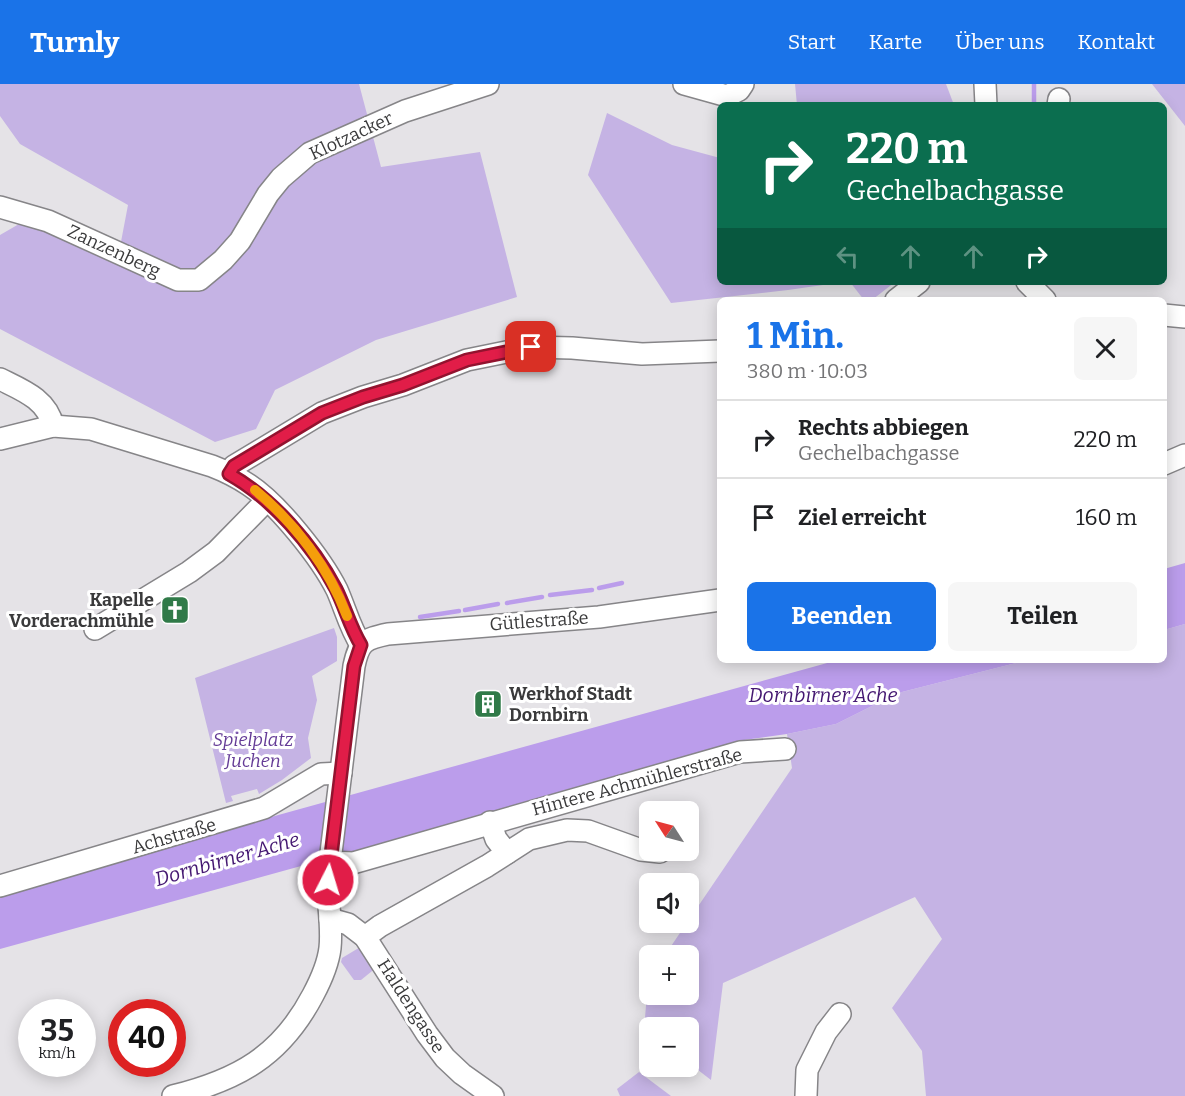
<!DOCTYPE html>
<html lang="de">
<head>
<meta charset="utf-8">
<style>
  :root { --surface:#fff; --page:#f6f6f6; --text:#202124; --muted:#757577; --line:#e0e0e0; --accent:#1a73e8 }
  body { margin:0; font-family:Bitter,serif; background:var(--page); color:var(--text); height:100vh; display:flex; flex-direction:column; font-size:22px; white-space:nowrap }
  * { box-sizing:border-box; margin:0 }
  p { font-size:20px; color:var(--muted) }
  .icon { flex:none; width:33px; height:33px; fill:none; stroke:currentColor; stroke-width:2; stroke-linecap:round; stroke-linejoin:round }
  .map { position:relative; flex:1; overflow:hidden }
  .sheet { position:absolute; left:717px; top:213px; width:450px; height:366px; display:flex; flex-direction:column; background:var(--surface); border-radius:9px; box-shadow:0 3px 15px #0003 }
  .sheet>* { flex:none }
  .top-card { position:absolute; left:717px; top:18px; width:450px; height:183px; border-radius:9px; box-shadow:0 3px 15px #0003; background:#0b6e4f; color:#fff; overflow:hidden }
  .needle { width:39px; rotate:306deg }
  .controls { position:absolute; left:639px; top:717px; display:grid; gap:12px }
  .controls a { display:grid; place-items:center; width:60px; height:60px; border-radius:9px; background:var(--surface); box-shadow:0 3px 15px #0003; font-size:30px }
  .speed { position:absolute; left:18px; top:915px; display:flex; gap:12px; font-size:30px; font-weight:700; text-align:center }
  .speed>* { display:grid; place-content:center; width:78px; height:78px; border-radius:50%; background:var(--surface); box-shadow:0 3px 15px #0003; line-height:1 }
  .speed small { font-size:15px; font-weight:400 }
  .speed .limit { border:9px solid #d22; background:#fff; color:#111 }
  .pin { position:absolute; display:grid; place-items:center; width:51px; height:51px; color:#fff; margin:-26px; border-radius:12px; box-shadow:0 3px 9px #0006 }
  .me { position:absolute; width:66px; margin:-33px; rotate:5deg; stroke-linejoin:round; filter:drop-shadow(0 0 4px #0008) }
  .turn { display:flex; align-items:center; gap:21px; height:126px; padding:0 30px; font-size:27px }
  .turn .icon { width:78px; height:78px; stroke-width:2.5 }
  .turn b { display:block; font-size:42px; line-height:51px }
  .lanes { display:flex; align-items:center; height:57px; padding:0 30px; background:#0003; justify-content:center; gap:30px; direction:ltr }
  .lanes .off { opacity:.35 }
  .round { display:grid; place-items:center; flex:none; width:63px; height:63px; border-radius:9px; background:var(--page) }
  .overview { display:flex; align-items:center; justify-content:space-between; height:102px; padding:0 30px }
  h1 { font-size:36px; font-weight:700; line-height:45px; color:var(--accent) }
  .action { display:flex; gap:12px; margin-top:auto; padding:12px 30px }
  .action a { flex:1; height:69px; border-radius:9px; background:var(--accent); color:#fff; font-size:24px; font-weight:700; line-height:69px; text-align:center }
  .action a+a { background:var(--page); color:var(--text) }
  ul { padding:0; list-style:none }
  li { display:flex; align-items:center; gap:18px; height:78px; padding:0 30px; border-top:2px solid var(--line) }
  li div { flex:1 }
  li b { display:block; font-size:22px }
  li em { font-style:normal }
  header { display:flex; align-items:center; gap:36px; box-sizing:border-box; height:84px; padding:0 30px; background:var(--accent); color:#fff }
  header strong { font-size:28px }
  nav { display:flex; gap:33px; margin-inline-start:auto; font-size:21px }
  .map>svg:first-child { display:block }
  .green { fill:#c5b3e4 }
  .water { fill:#bb9deb }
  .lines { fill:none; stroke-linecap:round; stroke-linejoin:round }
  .stream { stroke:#bb9deb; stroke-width:4.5 }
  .minor-casing { stroke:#868588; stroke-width:24 }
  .minor { stroke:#fff; stroke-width:21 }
  .route-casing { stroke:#92132f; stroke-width:15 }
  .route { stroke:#e11d48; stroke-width:10 }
  .slow { stroke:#f59e0b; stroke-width:10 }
  .labels { text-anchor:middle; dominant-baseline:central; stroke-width:6; stroke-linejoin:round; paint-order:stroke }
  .street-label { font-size:18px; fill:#3a3a3b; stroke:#fff }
  .poi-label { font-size:18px; font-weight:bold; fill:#3a3a3b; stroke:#fff; text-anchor:end }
  .park-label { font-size:18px; font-style:italic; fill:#643b96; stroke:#fff }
  .water-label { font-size:20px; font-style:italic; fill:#441771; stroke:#fff }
</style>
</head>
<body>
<header>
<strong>Turnly</strong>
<nav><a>Start</a><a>Karte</a><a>Über uns</a><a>Kontakt</a></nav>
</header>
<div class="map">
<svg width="1185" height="1012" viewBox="0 0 1185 1012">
  <rect width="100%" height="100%" fill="#e5e3e7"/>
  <!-- green -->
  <g class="green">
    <path d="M0 0H359L381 83 480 68 517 213 376 256 275 306 256 345 215 358 0 245V151L26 136 120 163 128 121 20 60 0 32Z"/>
    <path d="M795 0H946L954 21H797Z"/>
    <path d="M1152 0H1185V42Z"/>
    <path d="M607 29 672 61 720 74V198H844L788 206 671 219 588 91Z"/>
    <path d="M850 198H895L872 216H864Z"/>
    <path d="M1185 540V1012H926L922 967 892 924 942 855 915 813 723 899 711 996 689 979 688 944H650L649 950 644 946 648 897 649 894 650 910H688V872L665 871 792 684 787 650 836 640 898 609 1028 576H1164V546Z"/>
    <path d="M334 544 337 553V577L312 592 317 616 308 654 311 674 282 696 259 710 257 705 231 712 233 717 226 719 195 594Z"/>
    <path d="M362 862 377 883 361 896H354L341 878 342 874Z"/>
    <path d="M639 988 671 1012H620L617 1005Z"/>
  </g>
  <!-- water -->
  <g class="water">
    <path d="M1185 479V540L1164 546V485Z"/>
    <path d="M838 576H1028L898 609 836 640 787 650 737 657 533 718 0 865V808Z"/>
  </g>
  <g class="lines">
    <!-- stream -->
    <g class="stream">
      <path d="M1034 0V21"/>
      <path d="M599 504 622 499"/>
      <path d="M550 511 592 506"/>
      <path d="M507 519 542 513"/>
      <path d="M465 526 498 520"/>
      <path d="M420 533 459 527"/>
    </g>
    <!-- minor casing -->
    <g class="minor-casing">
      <g id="minor">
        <path d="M684 0 727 12 739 6 743 0"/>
        <path d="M985 0 986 21"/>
        <path d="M1058 21 1059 15"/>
        <path d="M0 123 48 137 178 196H199L223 176 240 157 268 110 281 94 310 69 405 27 488 0"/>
        <path d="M1027 198 1045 216"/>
        <path d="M896 216 919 198"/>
        <path d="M1164 231 1185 233"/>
        <path d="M0 295C22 306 47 315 53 342"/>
        <path d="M0 355 53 342 91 345 212 382C225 387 237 393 249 401 278 420 321 474 337 506 345 524 350 544 361 561"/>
        <path d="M1164 380 1185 371"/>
        <path d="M229 389 234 382 322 329 363 313 403 301 467 276 531 263 572 264 642 270 720 267"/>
        <path d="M95 545 189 488 216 468 267 416"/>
        <path d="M490 738 496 755 507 769"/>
        <path d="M330 778 353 779 740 668 785 665"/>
        <path d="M0 802 264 724 321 690 341 689"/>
        <path d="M330 835 348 840 365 853 427 950 445 974 462 990 493 1012"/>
        <path d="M365 853 380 842 487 782 529 755 567 746 588 747 641 766 660 768"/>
        <path d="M173 1012C238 996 281 972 313 911 321 896 328 881 330 864 332 846 329 827 328 809 328 798 329 787 330 777L354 582C359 558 364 555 388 550L599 533 720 516"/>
        <path d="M806 1012 807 986 826 948 840 930"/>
      </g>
    </g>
    <!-- minor -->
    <use href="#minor" class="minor"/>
  </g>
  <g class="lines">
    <!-- route casing -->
    <g class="route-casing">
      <path id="route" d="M328 796 354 582 361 561C350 543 345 523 336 505 313 461 272 414 229 390L234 382 322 329 363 313 403 301 467 276 531 263"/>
    </g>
    <!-- route -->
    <use href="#route" class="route"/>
    <!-- slow -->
    <path class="slow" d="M255 406C295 439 329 484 347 532"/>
  </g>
  <!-- icons -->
  <defs>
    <g id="church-square" transform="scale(1.5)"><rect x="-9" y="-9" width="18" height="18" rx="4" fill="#307a48" stroke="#fff"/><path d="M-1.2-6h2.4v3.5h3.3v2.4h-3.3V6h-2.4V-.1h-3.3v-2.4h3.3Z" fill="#fff"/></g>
    <g id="building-square" transform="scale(1.5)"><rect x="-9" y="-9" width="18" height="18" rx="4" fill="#307a48" stroke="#fff"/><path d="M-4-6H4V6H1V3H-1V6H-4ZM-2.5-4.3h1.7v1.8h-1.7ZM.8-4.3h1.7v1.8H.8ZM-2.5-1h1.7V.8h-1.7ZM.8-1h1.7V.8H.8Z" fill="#fff"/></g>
  </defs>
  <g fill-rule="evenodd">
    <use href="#church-square" x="175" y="526"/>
    <use href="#building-square" x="488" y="620"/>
  </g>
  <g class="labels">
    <!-- street labels -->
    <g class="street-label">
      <text transform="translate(351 52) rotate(-25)">Klotzacker</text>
      <text transform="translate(114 167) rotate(25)">Zanzenberg</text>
      <text transform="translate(539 537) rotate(-4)">Gütlestraße</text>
      <text transform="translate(637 698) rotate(-15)">Hintere Achmühlerstraße</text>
      <text transform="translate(174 752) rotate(-16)">Achstraße</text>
      <text transform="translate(411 922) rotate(57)">Haldengasse</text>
    </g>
    <!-- poi labels -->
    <g class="poi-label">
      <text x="154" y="516">Kapelle<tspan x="154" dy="21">Vorderachmühle</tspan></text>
      <text x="509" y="610" text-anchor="start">Werkhof Stadt<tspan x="509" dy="21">Dornbirn</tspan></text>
    </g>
    <!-- park labels -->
    <g class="park-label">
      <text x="253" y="656">Spielplatz<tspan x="253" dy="21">Juchen</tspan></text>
    </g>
    <!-- water labels -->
    <g class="water-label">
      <text x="823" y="611">Dornbirner Ache</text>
      <text transform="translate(227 775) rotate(-16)">Dornbirner Ache</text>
    </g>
  </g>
</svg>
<div class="controls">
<a><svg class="needle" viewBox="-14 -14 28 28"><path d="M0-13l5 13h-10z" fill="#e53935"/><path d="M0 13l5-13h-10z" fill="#757577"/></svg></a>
<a><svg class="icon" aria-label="sound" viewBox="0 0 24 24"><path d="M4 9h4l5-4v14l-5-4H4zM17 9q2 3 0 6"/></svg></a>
<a>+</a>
<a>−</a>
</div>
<div class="speed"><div>35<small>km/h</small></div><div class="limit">40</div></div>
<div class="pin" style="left:531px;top:263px;background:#d93025"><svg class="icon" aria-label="arrive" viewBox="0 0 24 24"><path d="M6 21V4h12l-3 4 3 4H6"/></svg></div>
<svg class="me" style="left:328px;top:796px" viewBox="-20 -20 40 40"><circle r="17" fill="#e11d48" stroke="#fff" stroke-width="3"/><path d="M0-11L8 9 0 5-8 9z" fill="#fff"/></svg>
<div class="top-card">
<div class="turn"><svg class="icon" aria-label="right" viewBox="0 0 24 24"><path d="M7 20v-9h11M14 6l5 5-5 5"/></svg><div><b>220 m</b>Gechelbachgasse</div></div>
<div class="lanes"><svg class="icon off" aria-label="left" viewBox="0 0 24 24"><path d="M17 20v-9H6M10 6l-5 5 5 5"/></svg><svg class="icon off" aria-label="ahead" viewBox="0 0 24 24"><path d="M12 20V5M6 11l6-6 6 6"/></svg><svg class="icon off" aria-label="ahead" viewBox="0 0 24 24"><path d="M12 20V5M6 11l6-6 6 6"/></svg><svg class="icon" aria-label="right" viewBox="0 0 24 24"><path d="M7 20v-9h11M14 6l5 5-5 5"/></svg></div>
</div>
<section class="sheet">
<div class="overview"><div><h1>1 Min.</h1><p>380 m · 10:03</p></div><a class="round"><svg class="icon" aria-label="close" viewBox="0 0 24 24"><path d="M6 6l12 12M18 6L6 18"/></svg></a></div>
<ul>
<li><svg class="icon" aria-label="right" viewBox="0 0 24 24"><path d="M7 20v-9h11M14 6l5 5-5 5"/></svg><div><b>Rechts abbiegen</b><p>Gechelbachgasse</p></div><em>220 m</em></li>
<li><svg class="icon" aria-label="arrive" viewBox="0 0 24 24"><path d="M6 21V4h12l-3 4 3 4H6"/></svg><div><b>Ziel erreicht</b></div><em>160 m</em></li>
</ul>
<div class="action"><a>Beenden</a><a>Teilen</a></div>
</section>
</div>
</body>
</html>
